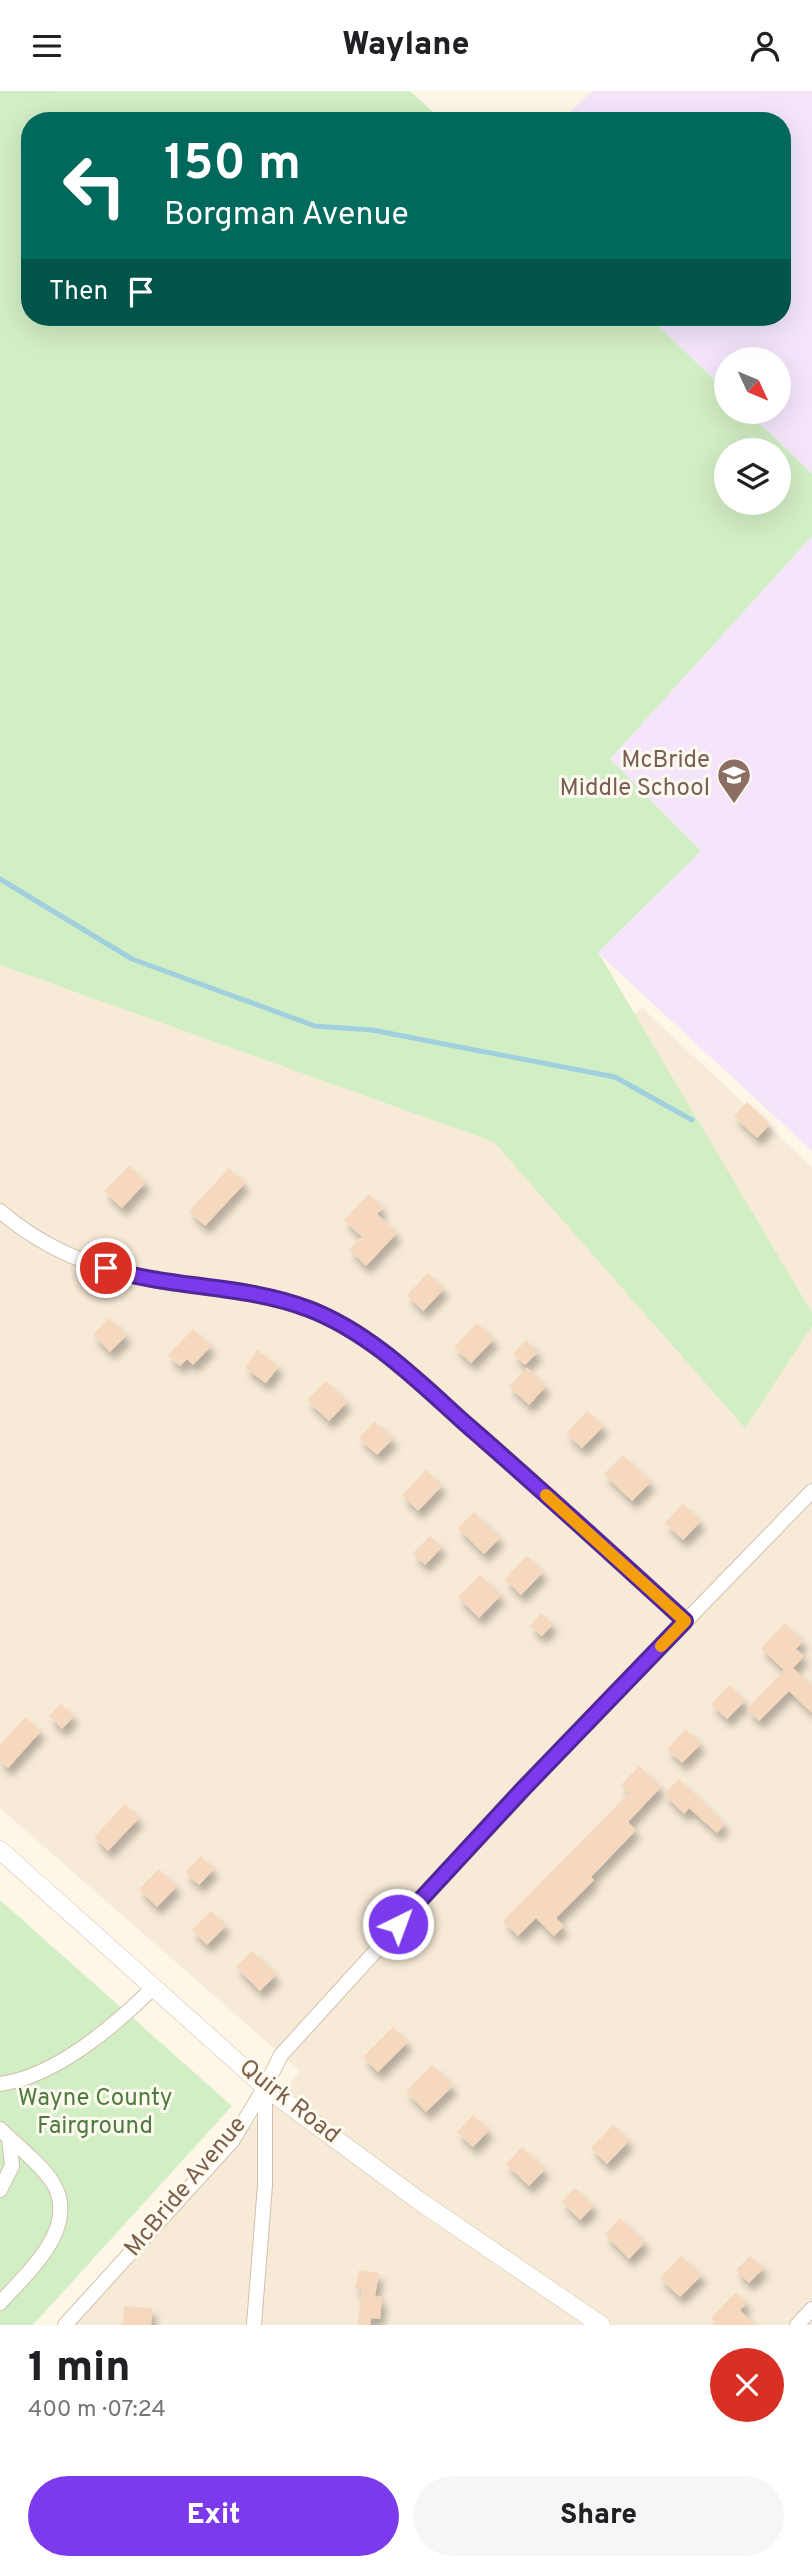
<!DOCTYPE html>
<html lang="en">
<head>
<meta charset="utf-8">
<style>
  :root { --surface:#fff; --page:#f6f6f6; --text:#202124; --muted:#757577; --accent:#7c3aed }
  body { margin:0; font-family:Overpass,sans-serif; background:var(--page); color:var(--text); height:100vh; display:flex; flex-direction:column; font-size:26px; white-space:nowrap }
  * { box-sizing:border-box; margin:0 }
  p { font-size:23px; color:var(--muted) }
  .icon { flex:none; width:38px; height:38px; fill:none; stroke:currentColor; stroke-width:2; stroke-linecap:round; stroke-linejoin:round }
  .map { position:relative; height:2234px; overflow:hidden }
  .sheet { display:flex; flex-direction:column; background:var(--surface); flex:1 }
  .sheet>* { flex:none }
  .guide { position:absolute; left:21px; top:21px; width:770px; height:214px; border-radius:28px; box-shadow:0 7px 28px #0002; background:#00695c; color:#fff; overflow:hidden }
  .needle { width:46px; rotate:134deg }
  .controls { position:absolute; left:714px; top:256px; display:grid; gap:14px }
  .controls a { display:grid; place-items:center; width:77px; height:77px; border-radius:50%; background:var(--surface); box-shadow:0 7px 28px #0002; font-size:35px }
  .pin { position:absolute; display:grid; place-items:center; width:60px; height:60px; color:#fff; margin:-30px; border:4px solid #fff; border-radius:50%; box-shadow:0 2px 7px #0007 }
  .me { position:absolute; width:77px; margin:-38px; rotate:42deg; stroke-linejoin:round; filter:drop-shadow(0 0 5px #0008) }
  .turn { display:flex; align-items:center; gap:24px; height:147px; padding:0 28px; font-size:32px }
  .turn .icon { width:91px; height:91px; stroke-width:2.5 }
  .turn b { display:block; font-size:49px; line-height:60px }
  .then { display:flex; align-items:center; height:66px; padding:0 28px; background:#0003; gap:14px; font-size:26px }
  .round { display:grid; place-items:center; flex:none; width:74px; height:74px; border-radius:37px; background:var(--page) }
  .overview { display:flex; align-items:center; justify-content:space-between; height:119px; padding:0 28px }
  h1 { font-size:42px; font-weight:800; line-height:52px }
  .primary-button { display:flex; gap:14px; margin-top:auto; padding:14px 28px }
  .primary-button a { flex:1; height:80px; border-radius:42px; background:var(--accent); color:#fff; font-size:28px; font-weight:800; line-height:80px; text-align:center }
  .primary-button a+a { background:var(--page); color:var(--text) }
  header { display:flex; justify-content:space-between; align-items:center; height:91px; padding:0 28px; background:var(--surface); font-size:32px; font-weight:800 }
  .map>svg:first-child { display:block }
  .residential { fill:#f7ead6 }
  .education { fill:#f4e5fb }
  .green { fill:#d2eec5; fill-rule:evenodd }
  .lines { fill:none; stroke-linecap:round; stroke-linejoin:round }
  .stream { stroke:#a0cfdd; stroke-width:5 }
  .building { fill:#f6d8be; filter:url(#shadow) }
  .minor-casing { stroke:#d2c0ac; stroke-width:16 }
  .tertiary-casing { stroke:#d2c0ac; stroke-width:19 }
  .minor { stroke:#fff; stroke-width:14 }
  .tertiary { stroke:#fff; stroke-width:18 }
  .route-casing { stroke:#51269a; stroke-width:18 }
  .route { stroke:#7c3aed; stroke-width:12 }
  .slow { stroke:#f59e0b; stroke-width:12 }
  .labels { text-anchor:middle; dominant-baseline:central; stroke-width:6; stroke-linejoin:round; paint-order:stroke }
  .education-label { font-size:24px; fill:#785e54; stroke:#fffaf0; text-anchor:end }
  .park-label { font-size:24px; fill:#4b7c3d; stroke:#fffaf0 }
  .street-label { font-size:24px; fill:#7b5f49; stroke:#fffaf0 }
</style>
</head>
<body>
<header><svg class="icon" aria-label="menu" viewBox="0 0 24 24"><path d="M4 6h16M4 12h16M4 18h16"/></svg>Waylane<svg class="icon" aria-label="person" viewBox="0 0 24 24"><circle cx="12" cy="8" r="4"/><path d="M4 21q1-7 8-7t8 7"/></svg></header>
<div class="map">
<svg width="812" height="2234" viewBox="0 0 812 2234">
  <defs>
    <filter id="shadow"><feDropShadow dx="4.5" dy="8" stdDeviation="3.5" flood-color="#0004"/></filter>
  </defs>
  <rect width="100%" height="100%" fill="#fef7e8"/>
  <!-- residential -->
  <path class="residential" d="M0 874 494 1051 642 917 812 1076V2234H71L300 1980 0 1717Z"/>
  <!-- education -->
  <g class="education">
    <path d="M592 0H812V383L747 320H779V268H726V300L649 226H782V30H561Z"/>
    <path d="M812 445V1060L597 861 701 760 610 668Z"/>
  </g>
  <!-- green -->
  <g class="green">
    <path d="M0 0H410L443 30H30V226H649L726 300V320H747L812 383V445L610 668 701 760 598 861 812 1222V1235L745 1337 494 1051 0 874ZM726 359H779V411H726Z"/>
    <path d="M0 1809 232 2015 33 2234H0Z"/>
  </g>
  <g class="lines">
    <!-- stream -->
    <path class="stream" d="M0 788 132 868 315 935 372 939 615 986 692 1029"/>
  </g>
  <!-- building -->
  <g class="building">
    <path d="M747 1011 770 1033 757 1047 734 1025Z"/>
    <path d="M129 1075 146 1091 122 1117 104 1100Z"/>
    <path d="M229 1077 245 1092 205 1135 189 1120Z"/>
    <path d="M369 1103 383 1117 377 1123 397 1142 366 1175 349 1158 362 1146 344 1129Z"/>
    <path d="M428 1182 444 1198 423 1220 407 1204Z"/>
    <path d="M109 1227 127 1244 110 1261 93 1244Z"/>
    <path d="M477 1232 494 1248 471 1272 454 1256Z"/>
    <path d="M193 1238 211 1255 193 1274 187 1268 180 1275 168 1264Z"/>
    <path d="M526 1249 538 1261 525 1274 513 1263Z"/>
    <path d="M257 1259 279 1275 266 1292 245 1277Z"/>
    <path d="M527 1277 546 1295 529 1314 509 1295Z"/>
    <path d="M326 1290 347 1311 329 1330 307 1309Z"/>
    <path d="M587 1320 604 1335 582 1357 566 1342Z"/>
    <path d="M375 1330 393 1348 377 1364 359 1347Z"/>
    <path d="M623 1364 651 1391 632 1410 604 1383Z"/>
    <path d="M426 1379 442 1395 418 1420 402 1404Z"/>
    <path d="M683 1413 701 1430 683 1449 665 1432Z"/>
    <path d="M474 1421 500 1447 484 1463 458 1437Z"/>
    <path d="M430 1445 442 1456 425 1474 413 1462Z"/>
    <path d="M527 1465 543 1481 521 1504 505 1488Z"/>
    <path d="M480 1484 501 1504 479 1527 458 1506Z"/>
    <path d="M541 1522 553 1533 542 1545 530 1535Z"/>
    <path d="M785 1532 803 1550 796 1558 804 1565 793 1577 812 1595V1622L789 1600 759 1630 747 1618 784 1579 761 1557Z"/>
    <path d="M729 1594 745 1610 727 1628 711 1613Z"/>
    <path d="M61 1613 74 1625 62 1638 49 1625Z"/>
    <path d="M25 1626 41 1640 8 1677 0 1670V1654Z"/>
    <path d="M686 1638 701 1653 682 1672 667 1658Z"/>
    <path d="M639 1675 661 1696 628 1731 636 1739 591 1786 594 1789 556 1827 564 1835 554 1845 536 1827 518 1845 503 1830 629 1702 621 1694Z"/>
    <path d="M679 1688 725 1733 717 1742 689 1717 684 1723 664 1703Z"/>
    <path d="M125 1713 139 1727 108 1760 94 1746Z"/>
    <path d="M201 1765 214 1778 199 1794 185 1781Z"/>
    <path d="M159 1778 177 1795 157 1816 139 1798Z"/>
    <path d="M211 1820 226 1835 207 1854 192 1839Z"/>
    <path d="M252 1860 276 1884 260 1900 236 1876Z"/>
    <path d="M393 1936 408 1951 378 1981 363 1966Z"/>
    <path d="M432 1974 453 1995 426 2021 406 2000Z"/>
    <path d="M473 2024 489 2039 473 2056 457 2041Z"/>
    <path d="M613 2034 629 2050 607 2073 591 2057Z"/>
    <path d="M522 2056 545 2078 529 2095 506 2073Z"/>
    <path d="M575 2097 594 2115 580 2129 562 2111Z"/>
    <path d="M620 2127 645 2151 629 2168 605 2143Z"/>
    <path d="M681 2165 702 2184 680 2206 660 2187Z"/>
    <path d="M750 2165 764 2177 749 2192 736 2179Z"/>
    <path d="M359 2179 379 2182 375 2205 382 2206 380 2228 371 2227 370 2234 358 2233 362 2198 355 2197Z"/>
    <path d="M736 2201 747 2212 740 2219 755 2234H718L711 2227Z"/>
    <path d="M124 2215 152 2217 151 2234H123Z"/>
  </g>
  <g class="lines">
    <!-- minor casing -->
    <g class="minor-casing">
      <g id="minor">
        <path d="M0 1120C43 1157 96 1179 152 1189 211 1200 272 1200 327 1226 378 1249 419 1292 461 1328 537 1394 611 1462 685 1530"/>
        <path d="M0 1993C57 1985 114 1935 154 1896"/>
        <path d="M0 2038C17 2055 40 2072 53 2092 80 2137 27 2182 0 2212"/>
        <path d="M0 2099 12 2075 9 2047"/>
        <path d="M65 2234 232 2050 265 1996 281 1964 523 1698 812 1400"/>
        <path d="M254 2234 265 2094V1998"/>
        <path d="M797 2234 812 2218"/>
      </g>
    </g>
    <!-- tertiary casing -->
    <g class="tertiary-casing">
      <path id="tertiary" d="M0 1759 265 1996 418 2109 601 2234"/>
    </g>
    <!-- minor -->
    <use href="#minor" class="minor"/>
    <!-- tertiary -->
    <use href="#tertiary" class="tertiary"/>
  </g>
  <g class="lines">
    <!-- route casing -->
    <g class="route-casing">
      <path id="route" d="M106 1177C172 1198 244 1193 309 1218 371 1242 419 1291 467 1334 541 1398 613 1464 685 1530L523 1698 398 1833"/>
    </g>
    <!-- route -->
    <use href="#route" class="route"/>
    <!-- slow -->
    <path class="slow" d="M546 1404 685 1530 661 1555"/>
  </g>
  <!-- icons -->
  <defs>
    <g id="school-pin" transform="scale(1.75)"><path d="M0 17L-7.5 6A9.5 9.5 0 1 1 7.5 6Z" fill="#8d6e63" stroke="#fffaf0"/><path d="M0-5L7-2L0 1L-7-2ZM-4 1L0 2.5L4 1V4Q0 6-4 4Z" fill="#fff"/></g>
  </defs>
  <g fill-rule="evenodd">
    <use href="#school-pin" x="734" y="684"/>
  </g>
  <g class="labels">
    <!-- education labels -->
    <g class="education-label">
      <text x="710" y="670">McBride<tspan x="710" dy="28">Middle School</tspan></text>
    </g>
    <!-- park labels -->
    <g class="park-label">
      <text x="95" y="2008">Wayne County<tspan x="95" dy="28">Fairground</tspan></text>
    </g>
    <!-- street labels -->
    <g class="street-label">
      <text transform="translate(289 2011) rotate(38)">Quirk Road</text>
      <text transform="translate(186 2096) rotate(-50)">McBride Avenue</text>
    </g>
  </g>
</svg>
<div class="controls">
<a><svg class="needle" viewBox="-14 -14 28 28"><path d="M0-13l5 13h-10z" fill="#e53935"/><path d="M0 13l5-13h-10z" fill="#757577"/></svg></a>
<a><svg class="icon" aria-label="layers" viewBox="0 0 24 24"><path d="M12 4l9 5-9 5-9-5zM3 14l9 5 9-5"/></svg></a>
</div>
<div class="pin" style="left:106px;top:1177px;background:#d93025"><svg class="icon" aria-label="arrive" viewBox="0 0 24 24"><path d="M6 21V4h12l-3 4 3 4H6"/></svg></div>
<svg class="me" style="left:398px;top:1833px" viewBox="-20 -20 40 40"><circle r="17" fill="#7c3aed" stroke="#fff" stroke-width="3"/><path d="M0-11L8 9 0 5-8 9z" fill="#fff"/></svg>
<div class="guide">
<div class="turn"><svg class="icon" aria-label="left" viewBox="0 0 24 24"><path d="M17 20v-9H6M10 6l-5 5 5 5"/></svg><div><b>150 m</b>Borgman Avenue</div></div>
<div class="then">Then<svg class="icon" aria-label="arrive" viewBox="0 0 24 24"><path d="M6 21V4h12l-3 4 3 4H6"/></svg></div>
</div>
</div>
<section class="sheet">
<div class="overview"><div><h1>1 min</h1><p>400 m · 07:24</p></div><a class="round" style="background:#d93025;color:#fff"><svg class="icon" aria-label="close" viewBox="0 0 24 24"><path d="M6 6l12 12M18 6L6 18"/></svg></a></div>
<div class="primary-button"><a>Exit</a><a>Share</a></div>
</section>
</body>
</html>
